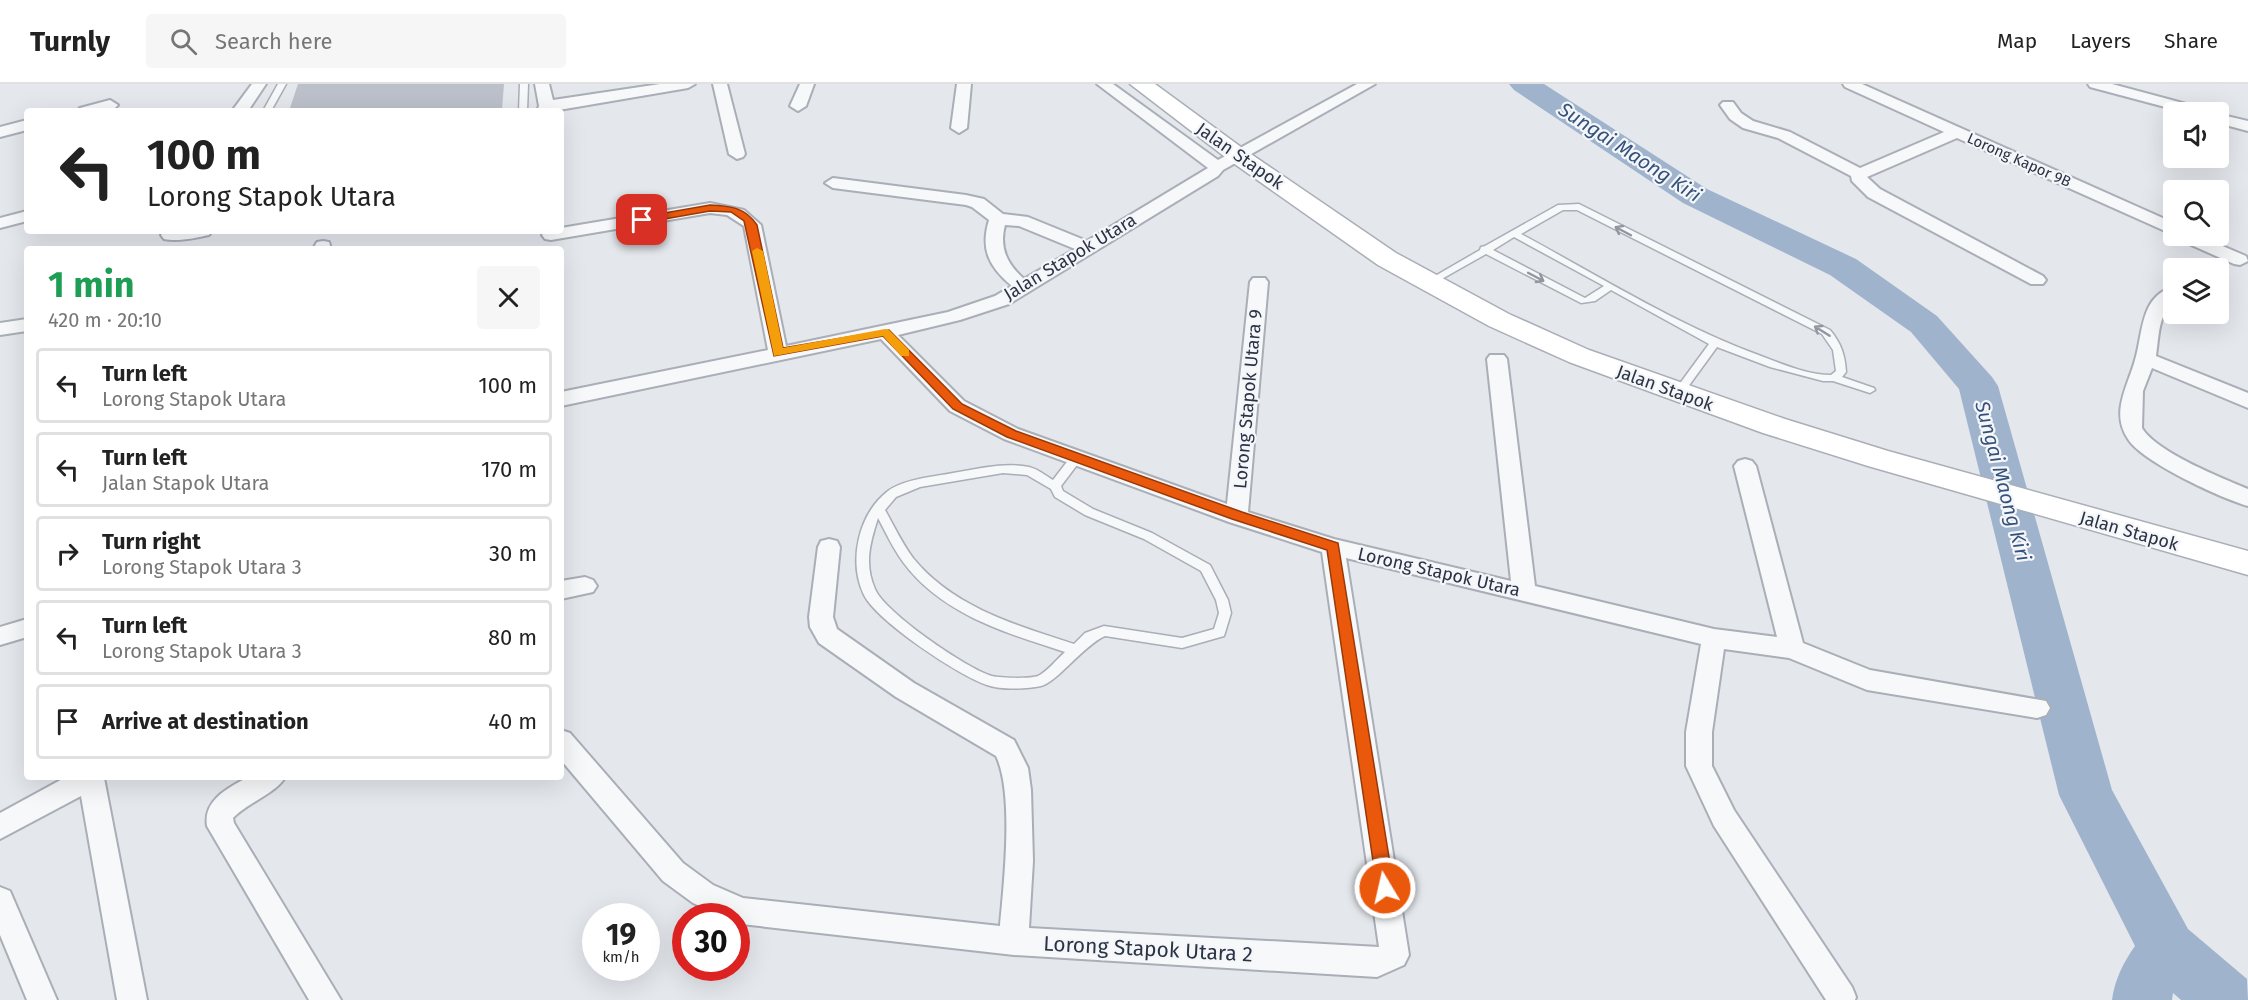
<!DOCTYPE html>
<html lang="en">
<head>
<meta charset="utf-8">
<style>
  :root { --surface:#fff; --page:#f6f6f6; --text:#222; --muted:#767676; --line:#e0e0e0 }
  body { margin:0; font-family:"Fira Sans",sans-serif; background:var(--page); color:var(--text); height:100vh; display:flex; flex-direction:column; font-size:22px; white-space:nowrap }
  * { box-sizing:border-box; margin:0 }
  p { font-size:20px; color:var(--muted) }
  .icon { flex:none; width:33px; height:33px; fill:none; stroke:currentColor; stroke-width:2; stroke-linecap:round; stroke-linejoin:round }
  .map { position:relative; flex:1; overflow:hidden }
  .drawer { position:absolute; left:24px; top:162px; width:540px; height:534px; display:flex; flex-direction:column; background:var(--surface); border-radius:6px; box-shadow:0 6px 24px #0002 }
  .drawer>* { flex:none }
  .top-card { position:absolute; left:24px; top:24px; width:540px; height:126px; border-radius:6px; box-shadow:0 6px 24px #0002; background:#fff; color:var(--text); overflow:hidden }
  .tools { position:absolute; left:2163px; top:18px; display:grid; gap:12px }
  .tools a { display:grid; place-items:center; width:66px; height:66px; border-radius:6px; background:var(--surface); box-shadow:0 6px 24px #0002; font-size:30px }
  .speed { position:absolute; left:582px; top:819px; display:flex; gap:12px; font-size:30px; font-weight:700; text-align:center }
  .speed>* { display:grid; place-content:center; width:78px; height:78px; border-radius:50%; background:var(--surface); box-shadow:0 6px 24px #0002; line-height:1 }
  .speed small { font-size:15px; font-weight:400 }
  .speed .limit { border:9px solid #d22; background:#fff; color:#111 }
  .pin { position:absolute; display:grid; place-items:center; width:51px; height:51px; color:#fff; margin:-26px; border-radius:12px; box-shadow:0 3px 9px #0006 }
  .me { position:absolute; width:66px; margin:-33px; rotate:351deg; stroke-linejoin:round; filter:drop-shadow(0 0 4px #0008) }
  .turn { display:flex; align-items:center; gap:21px; height:126px; padding:0 24px; font-size:27px }
  .turn .icon { width:78px; height:78px; stroke-width:2.5 }
  .turn b { display:block; font-size:42px; line-height:51px }
  .round { display:grid; place-items:center; flex:none; width:63px; height:63px; border-radius:6px; background:var(--page) }
  .summary { display:flex; align-items:center; justify-content:space-between; height:102px; padding:0 24px }
  h1 { font-size:36px; font-weight:700; line-height:45px; color:#1e9e55 }
  ul { padding:0; list-style:none }
  li { display:flex; align-items:center; gap:18px; height:75px; margin:0 12px 9px; padding:0 12px; border:3px solid var(--line); border-radius:6px }
  li div { flex:1 }
  li b { display:block; font-size:22px }
  li em { font-style:normal }
  header { display:flex; align-items:center; gap:36px; box-sizing:border-box; height:84px; padding:0 30px; background:var(--surface); border-bottom:2px solid var(--line) }
  header strong { font-size:28px }
  nav { display:flex; gap:33px; margin-inline-start:auto; font-size:21px }
  .search { width:420px; height:54px; background:var(--page); display:flex; align-items:center; gap:15px; box-sizing:border-box; padding:0 21px; border-radius:6px; color:var(--muted); font-size:22px }
  .map>svg:first-child { display:block }
  .lines { fill:none; stroke-linecap:round; stroke-linejoin:round }
  .river { fill:#9fb4cc; fill-rule:evenodd }
  .building { fill:#bbc0ca }
  .lane-casing { stroke:#a9aeb7; stroke-width:3 }
  .street-casing { stroke:#a9aeb7; stroke-width:4 }
  .secondary-casing { stroke:#a9aeb7; stroke-width:3 }
  .lane { fill:#f7f8fa; fill-rule:evenodd }
  .street { fill:#f7f8fa; fill-rule:evenodd }
  .secondary { fill:#fff; fill-rule:evenodd }
  .oneway { stroke:#9196a0 }
  .route { fill:#ea580c; stroke:#983908; stroke-width:1.5 }
  .slow { fill:#f59e0b }
  .labels { text-anchor:middle; dominant-baseline:central; stroke-width:4.5; stroke-linejoin:round; paint-order:stroke }
  .far-street-label { font-size:15px; fill:#2b3445; stroke:#f4f6f9 }
  .street-label { font-size:18px; fill:#2b3445; stroke:#f4f6f9 }
  .water-label { font-size:20px; font-style:italic; fill:#34527a; stroke:#f4f6f9 }
  .near-street-label { font-size:21px; fill:#2b3445; stroke:#f4f6f9 }
</style>
</head>
<body>
<header>
<strong>Turnly</strong>
<div class="search"><svg class="icon" aria-label="search" viewBox="0 0 24 24"><circle cx="10" cy="10" r="6"/><path d="M15 15l6 6"/></svg>Search here</div>
<nav><a>Map</a><a>Layers</a><a>Share</a></nav>
</header>
<div class="map">
<svg width="2248" height="916" viewBox="0 0 2248 916">
  <rect width="100%" height="100%" fill="#e4e7ec"/>
  <g class="lines">
    <!-- river -->
    <path class="river" d="M1509 0H1544L1707 105 1856 175 1937 232 1992 293 1998 302 2112 706 2188 845 2247 895 2248 916H2181L2173 909 2172 916H2112C2115 895 2123 879 2135 862L2059 711 1959 305 1911 248 1830 191 1683 119 1514 6Z"/>
  </g>
  <!-- building -->
  <path class="building" d="M298 0H504L502 25 485 27H289Z"/>
  <g class="lines">
    <!-- lane casing -->
    <g class="lane-casing">
      <g id="lane">
        <path d="M278 0H286L271 27H263Z"/>
        <path d="M520 0H528L527 27H519Z"/>
        <path d="M1579 120 1830 246C1841 259 1845 271 1846 288L1842 293 1874 304 1875 306 1870 309 1833 297H1823L1770 283 1717 263 1682 311 1678 312 1673 309 1709 260 1611 206 1595 217 1581 219 1486 170 1431 201H1425L1423 199 1480 166 1481 163 1485 162 1558 121ZM1563 126H1577L1822 250 1833 266 1836 287 1831 291C1808 291 1782 280 1761 272 1678 242 1599 192 1521 150ZM1514 153 1604 202 1585 214 1493 166Z"/>
        <path d="M1077 369 1083 373 1061 402 1063 407 1093 425 1152 449 1210 481 1228 516 1231 529 1224 552 1182 564 1105 552C1084 561 1056 599 1041 602 1028 605 1000 606 987 601 959 592 877 537 864 511 848 478 858 430 888 407 904 395 933 393 953 389 978 385 1004 378 1029 383 1038 385 1046 392 1053 396L1073 370ZM1003 389 1027 391 1051 405 1055 413 1085 431 1144 455 1201 487 1216 516 1219 529 1214 545 1182 554 1104 542 1085 549 1074 560C1015 541 953 523 913 474 902 459 894 442 885 426L896 413 920 403ZM878 434C886 449 893 464 903 478 941 530 1006 549 1065 568 1057 575 1047 588 1038 592 1030 595 1000 594 992 592 967 585 884 528 875 505 864 480 870 459 878 434Z"/>
      </g>
    </g>
    <!-- street casing -->
    <g class="street-casing">
      <g id="street">
        <path d="M252 0H266L248 27H232Z"/>
        <path d="M535 0H549L553 16 660 0H695L688 4 553 27H537L539 22Z"/>
        <path d="M713 0H727L745 70 743 73 737 75 729 70Z"/>
        <path d="M800 0H814L806 22 798 27 790 22Z"/>
        <path d="M957 0H971L967 44 959 49 951 44Z"/>
        <path d="M1097 0H1113L1218 76 1357 0H1375L1223 86 1218 92 1009 220 960 236 898 251 964 317 1018 345 1227 420 1250 198 1253 194H1265L1268 198 1248 428 1334 455 1511 497 1487 275 1490 271H1504L1507 275 1535 502 1714 545 1777 553 1734 382 1738 377 1745 375 1752 377 1756 382 1803 559 1870 586 2046 617 2050 624 2046 631 2037 634 1867 606 1789 574 1724 565 1712 648V682L1734 726 1852 903 1856 913 1855 916H1826L1714 742 1686 682V648L1701 560 1346 474 1409 871 1404 881 1377 893 1014 871 741 840 736 839V832H722L693 819 663 797 561 676V646L570 649 683 779 713 801 743 814 1000 842C1004 798 1014 709 996 672L896 613 819 559 810 543 809 533 818 463 821 457 829 455 837 457 840 463 833 533 837 545 914 599 1014 656 1028 684 1031 706 1033 777 1029 844 1379 863 1322 468 1229 438 1004 355 950 327 881 255 561 322V308L768 266 744 142 727 131 710 129 551 156 545 155 542 151 545 147H561V144L710 119 744 126 761 141 786 262 948 228 995 212 1012 202C989 183 980 165 989 136L972 123 966 121 833 104 825 99 833 94 966 111 984 115 1003 130 1028 133 1087 157 1208 84ZM1005 141 1019 142 1075 165 1024 195C1007 180 999 164 1005 141Z"/>
        <path d="M1843 0H1862L2174 139V151L1957 54 1867 93 1880 105 2043 192 2046 196 2043 200H2031L1868 113 1852 97 1851 92 1778 54 1743 44 1730 35 1720 21 1723 18H1733L1741 29 1753 37 1790 48 1860 84 1944 48 1845 3Z"/>
        <path d="M2088 0H2112L2205 25 2208 28H2184L2090 3Z"/>
        <path d="M110 16 118 21 115 24 104 27H77L80 24Z"/>
        <path d="M2218 30 2248 37V47L2218 39Z"/>
        <path d="M27 36V46L0 53V43Z"/>
        <path d="M27 127V137L0 144V134Z"/>
        <path d="M165 147H212L209 151C196 154 177 158 164 155L161 151Z"/>
        <path d="M2177 152H2199L2246 172 2248 177 2240 181 2234 180 2180 156Z"/>
        <path d="M323 157 329 158 331 165H313L317 158Z"/>
        <path d="M2174 203V217C2158 231 2159 252 2156 272L2248 309V324L2152 284 2143 307 2142 344C2156 368 2222 394 2248 405V422C2221 414 2142 378 2128 355 2110 328 2128 302 2135 276 2143 250 2140 211 2174 203Z"/>
        <path d="M27 235V247L0 251V239Z"/>
        <path d="M585 493 593 496 597 502 593 508 561 515V497Z"/>
        <path d="M27 535V553L0 561V543Z"/>
        <path d="M66 693 104 694 147 916H117L81 712 0 755V729Z"/>
        <path d="M248 693H285C278 708 247 719 233 734L234 739 341 916H309L207 742C203 716 228 704 248 693Z"/>
        <path d="M0 803 10 807 57 916H27L0 851Z"/>
      </g>
    </g>
    <!-- secondary casing -->
    <g class="secondary-casing">
      <path id="secondary" d="M1130 0H1155L1245 66 1396 169 1509 230 1589 266 1785 335 1888 367 2248 467V491L1868 382 1763 349 1569 278 1489 242 1378 181 1229 76Z"/>
    </g>
    <!-- lane -->
    <use href="#lane" class="lane"/>
    <!-- street -->
    <use href="#street" class="street"/>
    <!-- secondary -->
    <use href="#secondary" class="secondary"/>
  </g>
  <!-- one-way arrows -->
  <defs><path id="oneway-shaft" d="M-6 0H5M1.5-3L5.5 0L1.5 3" fill="none" stroke-width="1.6" stroke-linecap="round" stroke-linejoin="round" transform="scale(1.5)"/></defs>
  <g class="oneway">
    <use href="#oneway-shaft" transform="translate(1623 147) rotate(-152)"/>
    <use href="#oneway-shaft" transform="translate(1536 193) rotate(28)"/>
    <use href="#oneway-shaft" transform="translate(1822 247) rotate(-148)"/>
  </g>
  <!-- route -->
  <path class="route" d="M710 121C730 122 745 123 757 141L783 264 889 246 962 320 1016 347 1242 428 1338 459 1394 804 1391 810 1385 812 1379 810 1377 804 1327 466 1232 435 1007 353 953 325 883 252 774 272 744 137 731 128 710 127 642 139 636 136 642 133Z"/>
  <!-- slow -->
  <path class="slow" d="M757 164 763 167 783 264 885 245 889 246 909 266V272H901L883 252 774 272 752 167Z"/>
  <g class="labels">
    <!-- far-street labels -->
    <g class="far-street-label">
      <text transform="translate(2019 76) rotate(24)">Lorong Kapor 9B</text>
    </g>
    <!-- street labels -->
    <g class="street-label">
      <text transform="translate(1240 72) rotate(35)">Jalan Stapok</text>
      <text transform="translate(1070 173) rotate(-31)">Jalan Stapok Utara</text>
      <text transform="translate(1665 304) rotate(20)">Jalan Stapok</text>
      <text transform="translate(1248 315) rotate(-85)">Lorong Stapok Utara 9</text>
      <text transform="translate(2129 447) rotate(16)">Jalan Stapok</text>
      <text transform="translate(1439 488) rotate(13)">Lorong Stapok Utara</text>
    </g>
    <!-- water labels -->
    <g class="water-label">
      <text transform="translate(1630 68) rotate(33)">Sungai Maong Kiri</text>
      <text transform="translate(2003 397) rotate(75)">Sungai Maong Kiri</text>
    </g>
    <!-- near-street labels -->
    <g class="near-street-label">
      <text transform="translate(1148 865) rotate(3)">Lorong Stapok Utara 2</text>
    </g>
  </g>
</svg>
<div class="tools">
<a><svg class="icon" aria-label="sound" viewBox="0 0 24 24"><path d="M4 9h4l5-4v14l-5-4H4zM17 9q2 3 0 6"/></svg></a>
<a><svg class="icon" aria-label="search" viewBox="0 0 24 24"><circle cx="10" cy="10" r="6"/><path d="M15 15l6 6"/></svg></a>
<a><svg class="icon" aria-label="layers" viewBox="0 0 24 24"><path d="M12 4l9 5-9 5-9-5zM3 14l9 5 9-5"/></svg></a>
</div>
<div class="speed"><div>19<small>km/h</small></div><div class="limit">30</div></div>
<div class="pin" style="left:642px;top:136px;background:#d93025"><svg class="icon" aria-label="arrive" viewBox="0 0 24 24"><path d="M6 21V4h12l-3 4 3 4H6"/></svg></div>
<svg class="me" style="left:1385px;top:804px" viewBox="-20 -20 40 40"><circle r="17" fill="#ea580c" stroke="#fff" stroke-width="3"/><path d="M0-11L8 9 0 5-8 9z" fill="#fff"/></svg>
<div class="top-card">
<div class="turn"><svg class="icon" aria-label="left" viewBox="0 0 24 24"><path d="M17 20v-9H6M10 6l-5 5 5 5"/></svg><div><b>100 m</b>Lorong Stapok Utara</div></div>
</div>
<section class="drawer">
<div class="summary"><div><h1>1 min</h1><p>420 m · 20:10</p></div><a class="round"><svg class="icon" aria-label="close" viewBox="0 0 24 24"><path d="M6 6l12 12M18 6L6 18"/></svg></a></div>
<ul>
<li><svg class="icon" aria-label="left" viewBox="0 0 24 24"><path d="M17 20v-9H6M10 6l-5 5 5 5"/></svg><div><b>Turn left</b><p>Lorong Stapok Utara</p></div><em>100 m</em></li>
<li><svg class="icon" aria-label="left" viewBox="0 0 24 24"><path d="M17 20v-9H6M10 6l-5 5 5 5"/></svg><div><b>Turn left</b><p>Jalan Stapok Utara</p></div><em>170 m</em></li>
<li><svg class="icon" aria-label="right" viewBox="0 0 24 24"><path d="M7 20v-9h11M14 6l5 5-5 5"/></svg><div><b>Turn right</b><p>Lorong Stapok Utara 3</p></div><em>30 m</em></li>
<li><svg class="icon" aria-label="left" viewBox="0 0 24 24"><path d="M17 20v-9H6M10 6l-5 5 5 5"/></svg><div><b>Turn left</b><p>Lorong Stapok Utara 3</p></div><em>80 m</em></li>
<li><svg class="icon" aria-label="arrive" viewBox="0 0 24 24"><path d="M6 21V4h12l-3 4 3 4H6"/></svg><div><b>Arrive at destination</b></div><em>40 m</em></li>
</ul>
</section>
</div>
</body>
</html>
